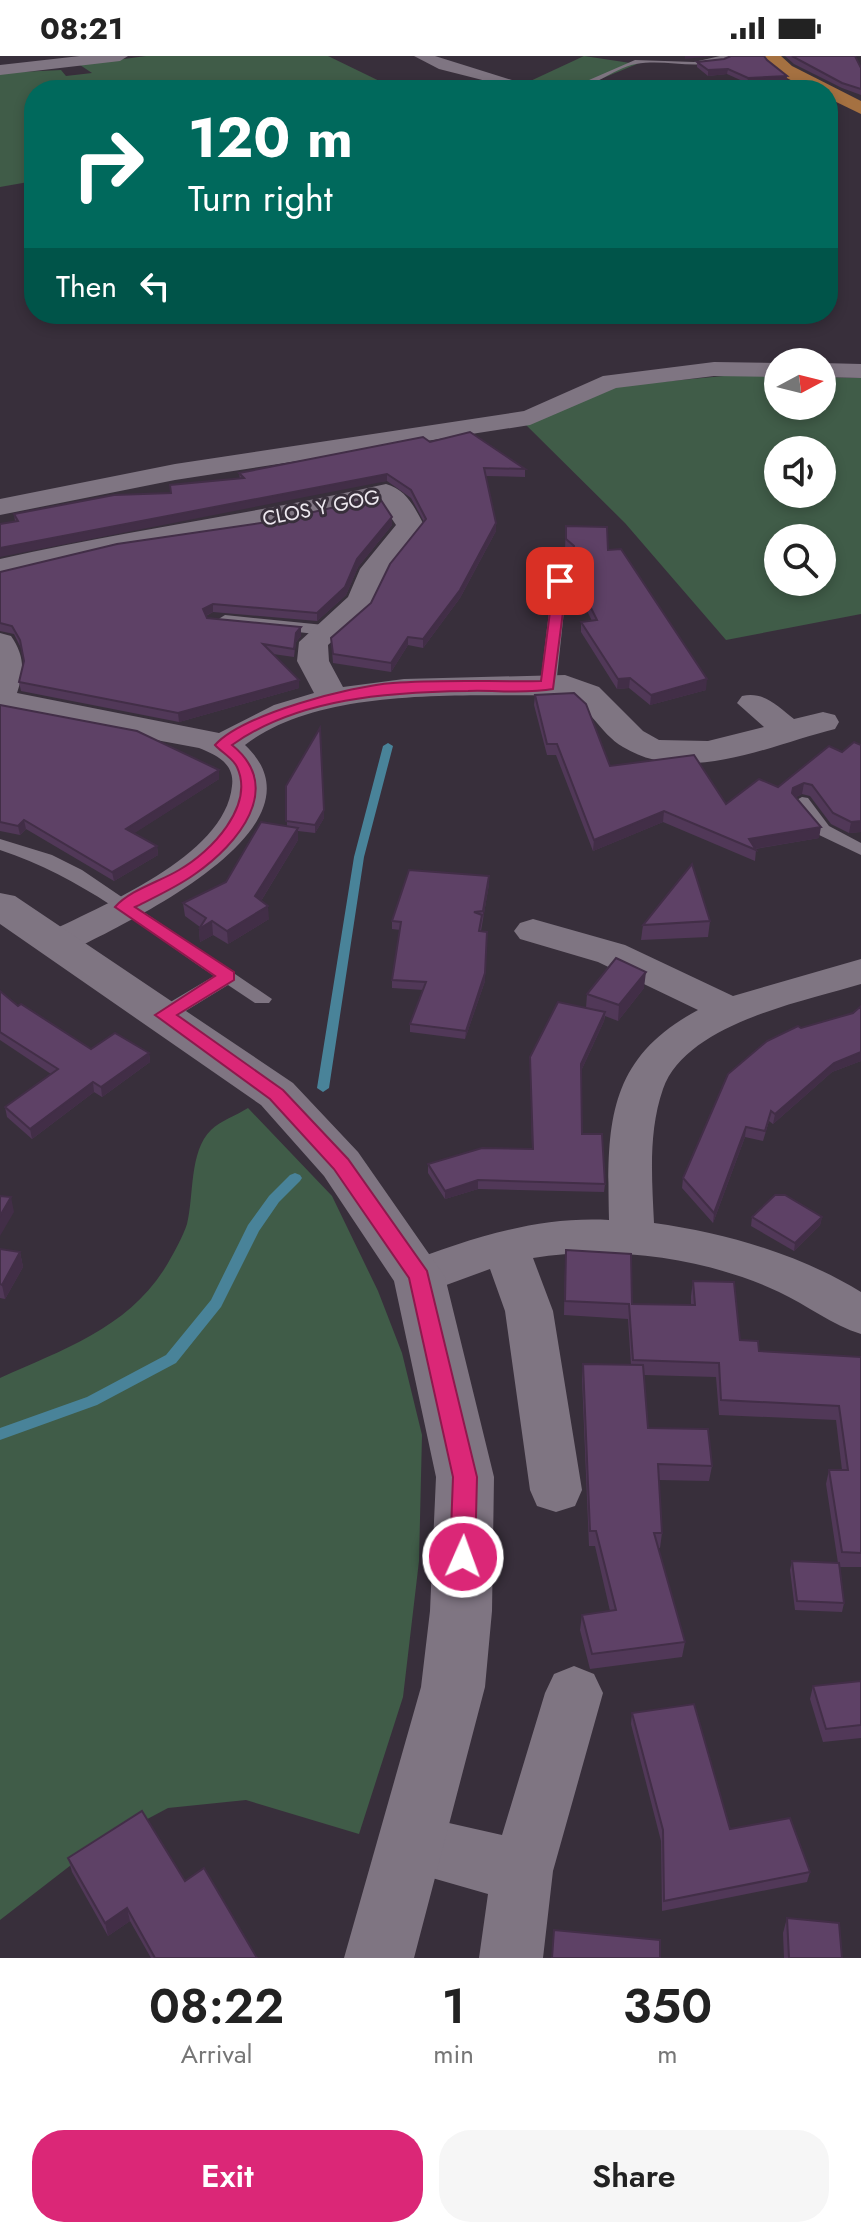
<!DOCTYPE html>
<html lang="en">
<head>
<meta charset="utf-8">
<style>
  :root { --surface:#fff; --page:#f6f6f6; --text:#222; --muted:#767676; --accent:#db2777 }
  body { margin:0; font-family:Jost,sans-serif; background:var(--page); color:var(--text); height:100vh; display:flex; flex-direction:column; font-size:30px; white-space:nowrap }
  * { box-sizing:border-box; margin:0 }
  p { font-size:26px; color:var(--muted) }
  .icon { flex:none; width:44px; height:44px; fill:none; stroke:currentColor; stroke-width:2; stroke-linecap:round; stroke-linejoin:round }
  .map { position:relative; height:1902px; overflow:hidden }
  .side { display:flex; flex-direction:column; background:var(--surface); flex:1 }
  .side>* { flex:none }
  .guide { position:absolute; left:24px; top:24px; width:814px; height:244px; border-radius:32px; box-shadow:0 4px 12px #0003; background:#00695c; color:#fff; overflow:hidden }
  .needle { width:52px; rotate:83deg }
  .controls { position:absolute; left:764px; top:292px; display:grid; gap:16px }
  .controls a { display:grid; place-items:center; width:72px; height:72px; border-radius:50%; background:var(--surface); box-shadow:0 4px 12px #0003; font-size:40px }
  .pin { position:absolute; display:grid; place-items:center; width:68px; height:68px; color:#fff; margin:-34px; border-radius:16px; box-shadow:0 4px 12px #0006 }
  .me { position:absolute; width:88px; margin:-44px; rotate:2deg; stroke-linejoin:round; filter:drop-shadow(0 0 6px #0008) }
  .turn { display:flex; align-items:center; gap:28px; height:168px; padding:0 32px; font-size:36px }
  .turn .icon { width:104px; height:104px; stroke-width:2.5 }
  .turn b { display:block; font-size:56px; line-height:68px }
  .then { display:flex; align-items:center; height:76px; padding:0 32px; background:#0003; gap:16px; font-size:30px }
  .eta { display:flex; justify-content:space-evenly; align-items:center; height:136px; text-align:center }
  .eta b { font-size:48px; font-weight:600; line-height:56px }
  .action { display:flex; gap:16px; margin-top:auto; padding:16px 32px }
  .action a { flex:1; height:92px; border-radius:32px; background:var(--accent); color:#fff; font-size:32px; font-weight:600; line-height:92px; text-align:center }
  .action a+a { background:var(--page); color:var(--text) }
  .status { display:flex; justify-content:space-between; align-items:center; height:56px; padding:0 40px; background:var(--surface); direction:ltr }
  .status svg { height:22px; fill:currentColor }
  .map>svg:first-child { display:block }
  .green { fill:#405c48; fill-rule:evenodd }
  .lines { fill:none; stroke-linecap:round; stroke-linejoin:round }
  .stream { fill:#498399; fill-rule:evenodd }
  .service { fill:#7f7582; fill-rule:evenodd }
  .minor { fill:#7f7582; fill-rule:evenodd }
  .tertiary { fill:#7f7582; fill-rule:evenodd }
  .primary { fill:#a57141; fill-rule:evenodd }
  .wall { fill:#513858 }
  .shaded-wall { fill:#422e47 }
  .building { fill:#5e4166; stroke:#422e47; stroke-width:2 }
  .route { fill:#db2777; stroke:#8e194d; stroke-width:2 }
  .labels { text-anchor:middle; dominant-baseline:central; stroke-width:6; stroke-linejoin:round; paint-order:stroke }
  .far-street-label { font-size:20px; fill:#eee9f0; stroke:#382f3b }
</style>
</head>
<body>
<div class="status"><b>08:21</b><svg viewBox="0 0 49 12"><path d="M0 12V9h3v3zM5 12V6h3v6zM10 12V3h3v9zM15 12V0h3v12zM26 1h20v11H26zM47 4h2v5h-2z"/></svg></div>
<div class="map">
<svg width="861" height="1902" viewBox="0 0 861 1902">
  <rect width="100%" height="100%" fill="#382f3b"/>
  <!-- green -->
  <g class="green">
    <path d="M146 0H328L398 34H34V125L0 131V17L61 14 66 20 92 17 80 9Z"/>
    <path d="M584 0 637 8 574 34H511Z"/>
    <path d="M734 319 778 320V350H822V321L861 322V558L726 584 625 467 523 366 618 330ZM778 394H822V438H778ZM778 482H822V526H778Z"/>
    <path d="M248 1052 332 1140 378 1235 402 1297 422 1379 419 1505 403 1641 359 1778 246 1744 168 1752 93 1792 0 1864V1322C64 1293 131 1271 168 1207 175 1195 183 1180 187 1168 194 1141 189 1095 211 1074 220 1065 237 1059 248 1052Z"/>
  </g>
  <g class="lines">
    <!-- stream -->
    <g class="stream">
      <path d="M388 687 393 690 364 801 329 1032 323 1036 317 1032 354 801 383 690Z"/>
      <path d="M295 1117 300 1119 302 1122 300 1125 279 1146 259 1175 221 1251 176 1307 97 1349 0 1384V1372L87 1341 166 1299 211 1244 248 1169 269 1140 290 1119Z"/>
    </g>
    <!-- service -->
    <g class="service">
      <path d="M720 0H735C701 17 669 2 636 8 611 13 592 34 566 34L635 4 694 6Z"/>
      <path d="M563 495 570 499 556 630 548 635 540 630 556 499Z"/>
      <path d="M225 559 324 569 332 574 324 579 220 567 217 564Z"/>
      <path d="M802 741 808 742 829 770 861 787V799L817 778 793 746Z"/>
      <path d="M0 783 52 799 82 814 272 943 269 947H255L228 929 171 964H157L154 959 157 954 214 920C145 873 80 820 0 794Z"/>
    </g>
    <!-- minor -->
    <g class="minor">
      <path d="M80 0H128L120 5 0 19V9Z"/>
      <path d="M414 0H435L518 26 510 31 439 13Z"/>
      <path d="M714 306 778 307V321L714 320 616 332 530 369 175 424 0 459V443L175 408 524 355 603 320Z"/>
      <path d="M822 307 861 308V322L822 321Z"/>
      <path d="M386 428C406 433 415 452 424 469L388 514 369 553 328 589 329 605 343 631 404 623 565 619 599 631 643 675 659 684 708 685 764 671 737 647 742 640C764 635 777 650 794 663L823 656 835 659 839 666 835 673C770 689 687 730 623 691 599 677 590 649 563 639 468 641 323 629 245 689 334 772 125 867 71 895L57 899 43 895 38 887 43 879C100 850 225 801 232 730 235 708 217 699 199 692L0 655V577L11 580C24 599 25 614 17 637L219 677 274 649 314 637 297 605 299 586 348 541 360 513 396 469 380 445 274 470 117 493 0 521V503C128 474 258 457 386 428Z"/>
      <path d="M533 863 625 889 733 940 861 903V928C801 946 686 968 663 1033 648 1076 652 1123 654 1167 726 1177 799 1198 861 1236V1278C832 1269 807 1249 779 1236 707 1202 612 1189 533 1202L553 1255 582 1434 575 1450 556 1456 537 1450 530 1434 505 1255 490 1213 419 1239 402 1234 396 1221 402 1208C469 1183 536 1160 609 1164 607 1070 606 1003 698 954L598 906 520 883 514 875 520 867Z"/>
      <path d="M574 1610 594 1618 603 1637 553 1815 543 1902H479L488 1838 387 1809 378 1788 387 1767 409 1758 502 1779 545 1637 554 1618Z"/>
    </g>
    <!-- tertiary -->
    <path class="tertiary" d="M0 837 15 840 293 1027 358 1096 445 1221 494 1421 492 1555 485 1631 414 1902H344L421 1631 430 1555 436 1421 394 1225 324 1120 261 1049 0 868Z"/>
    <!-- primary -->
    <path class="primary" d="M762 0H781L792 10 861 45V58L828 42V34C803 34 778 20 762 0Z"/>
  </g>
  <!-- wall -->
  <g class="wall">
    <path d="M785 0H855L861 12V39L842 32 794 8Z"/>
    <path d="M767 4 787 20 786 25 747 27 727 18 708 20 697 11V6Z"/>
    <path d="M430 386 525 413V421L486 420 496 475 460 542 423 592 408 589 391 616 333 607 331 582 371 547 424 466 411 442 387 425 15 465 14 458 171 437 170 429 240 423 239 417Z"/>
    <path d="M392 461V469L358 511 346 539 317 565 213 556 206 560 207 562 301 580 296 586 294 601 273 598 299 632 179 666 21 635 19 626 24 606 21 592 14 578 0 575V516Z"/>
    <path d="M566 470 608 494 706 634 650 649 629 632 617 633 581 576V566L592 565 571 522 573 499 565 493Z"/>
    <path d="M535 639 610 710 726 748 778 731 829 690 861 776 849 777 831 768 810 740 802 738 796 741 819 782 755 793 756 794 755 805 663 766 593 795 556 699H547L534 649Z"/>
    <path d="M0 649 219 723 134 777 157 790 158 799 114 825 26 773 20 779 0 775Z"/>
    <path d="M286 730 324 762 315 777 298 775V784L261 845 269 863 228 888 213 879 200 886 199 873 200 871 185 860 183 847 226 826 287 770Z"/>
    <path d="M489 828 481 875 485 925 465 983 410 976V968L423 934 392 932V924L400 874 392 873V865Z"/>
    <path d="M710 865 708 881 641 884 643 869Z"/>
    <path d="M644 932 618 965 605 960 604 965 581 1015 582 1078 605 1128 604 1136 478 1133 445 1143 428 1117V1108L532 1093 530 1001 586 952 587 938Z"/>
    <path d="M0 935 18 950 91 993 149 997 150 1006 102 1041 94 1036 32 1083 7 1061 5 1051 51 1018 0 984Z"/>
    <path d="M861 950V1005L832 1016 773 1068 769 1065 763 1085 745 1081 713 1167 682 1132 683 1122 801 972 853 957Z"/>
    <path d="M752 1161H822L820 1169 794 1195 751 1170Z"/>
    <path d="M0 1193 20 1196 23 1211 5 1243 0 1242Z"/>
    <path d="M565 1209 632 1248 691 1249V1240L693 1225 740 1284 759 1295 861 1301V1511H840L844 1547 842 1556 795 1554 790 1514 792 1505 838 1507 826 1428 829 1414H842L836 1364 719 1359 716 1321 644 1319 648 1372 712 1410 709 1425 659 1424 662 1477 660 1492H658L685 1586 682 1601 590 1613 580 1574 582 1559 610 1555 595 1490H589L582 1323 583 1308 631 1309 628 1263 564 1259Z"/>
    <path d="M861 1625V1682L823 1686 810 1643 813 1630Z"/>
    <path d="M632 1657 730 1773 810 1816 807 1826 662 1855 661 1785 631 1668Z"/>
    <path d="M68 1802 185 1825 257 1902H151L130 1865 108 1880 72 1816Z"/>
    <path d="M787 1862 842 1902H784L783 1877Z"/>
  </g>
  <!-- shaded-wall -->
  <g class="shaded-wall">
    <path d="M685 0H713L685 3Z"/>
    <path d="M728 13 727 18 708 20V14Z"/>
    <path d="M787 20 786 25 747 27 748 22Z"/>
    <path d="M387 418V425L0 501V492Z"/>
    <path d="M392 461V469L358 511 346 539 317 565V557L357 503Z"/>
    <path d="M496 467V475L460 542 423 592V583Z"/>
    <path d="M213 548V556L203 561V553Z"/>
    <path d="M301 571V580L296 586 294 601 296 577Z"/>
    <path d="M408 581V589L391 616V607Z"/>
    <path d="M630 622 629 632 617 633 618 623Z"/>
    <path d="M707 623 706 634 650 649 651 639Z"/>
    <path d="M299 624V632L179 666 178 657Z"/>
    <path d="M219 714V723L127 782 126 773Z"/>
    <path d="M804 727 802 738 792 743 793 732Z"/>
    <path d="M324 754V762L315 777V769Z"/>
    <path d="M664 755 663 766 593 795 594 784Z"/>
    <path d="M24 764 26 773 20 779 18 770Z"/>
    <path d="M861 765V776L849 777 851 766Z"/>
    <path d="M821 771 819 782 753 793 749 783Z"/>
    <path d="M298 772V784L256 853 255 840Z"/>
    <path d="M157 790 158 799 114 825 112 816Z"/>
    <path d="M489 820V828L483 863V855Z"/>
    <path d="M268 850 269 863 228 888 227 875Z"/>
    <path d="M212 865 213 879 200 886 199 873Z"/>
    <path d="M487 876 485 925 465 983 466 975Z"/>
    <path d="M646 916 644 932 618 965 619 949Z"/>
    <path d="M605 956 604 965 580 1017 581 1008Z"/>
    <path d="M861 996V1005L832 1016 773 1068 775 1058 834 1007Z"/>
    <path d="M149 997 150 1006 102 1041 101 1031Z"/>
    <path d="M93 1026 94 1036 32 1083 30 1073Z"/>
    <path d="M746 1071 745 1081 713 1167 714 1157Z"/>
    <path d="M478 1124V1133L445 1143V1135Z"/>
    <path d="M11 1141 14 1156 0 1180V1160Z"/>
    <path d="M822 1161 820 1169 794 1195 795 1187Z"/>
    <path d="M20 1196 23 1211 5 1243 2 1229Z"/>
    <path d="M127 1852 130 1865 108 1880 105 1867Z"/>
  </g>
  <!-- building -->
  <g class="building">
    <path d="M731 0H764L767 4 787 20 748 22 728 13 708 14 697 6 724 3Z"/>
    <path d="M792 0H855L861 12V33L842 27Z"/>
    <path d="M470 376 525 413 484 412 496 467 460 534 423 583 408 581 391 607 333 598 331 582 371 547 390 508 426 463 411 434 387 418 0 492V468L18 465 14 458 114 439 171 437 170 429 244 422 239 417 423 381 430 386Z"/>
    <path d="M379 441 392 461 357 503 345 531 317 557 213 548 203 553 207 562 301 571 296 577 294 593 263 588 299 624 178 657 19 626 24 605 20 584 12 570 0 567V516L117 488 274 465Z"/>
    <path d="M566 470 607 471 608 494 621 493 707 623 651 639 630 622 618 623 581 566 597 564 571 512 574 490 566 483Z"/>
    <path d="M574 637 586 648 610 710 694 699 726 748 759 723 778 731 829 690 842 696 854 686 861 689V765L851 766 833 757 812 729 804 727 793 732 792 737 821 771 749 783 756 794 664 755 594 784 557 688H547L535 639Z"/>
    <path d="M0 649 137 675 219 714 126 773 157 790 112 816 24 764 18 770 0 766Z"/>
    <path d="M320 672 324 754 315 769 286 765V730Z"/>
    <path d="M261 766 298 772 255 840 268 850 227 875 212 865 199 873 206 862 183 847 226 826Z"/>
    <path d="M692 808 710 865 643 869Z"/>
    <path d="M409 814 489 820 483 855 474 856 482 859 479 875 487 876 485 917 466 975 410 968 426 926 392 924 401 866 392 865Z"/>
    <path d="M616 902 646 916 619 949 587 938Z"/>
    <path d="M0 935 18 950 21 948 91 993 115 977 149 997 101 1031 93 1026 30 1073 5 1051 58 1013 0 976Z"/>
    <path d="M558 946 605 956 581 1008 582 1078H602L605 1128 478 1124 445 1135 428 1108 482 1092 533 1093 530 1001Z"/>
    <path d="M861 950V996L834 1007 775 1058 771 1055 765 1075 746 1071 714 1157 683 1122 728 1018 767 985 798 970 801 972 853 957Z"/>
    <path d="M775 1139H785L822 1161 795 1187 752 1161Z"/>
    <path d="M0 1140 11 1141 0 1160Z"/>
    <path d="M0 1193 20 1196 2 1229 0 1228Z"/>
    <path d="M566 1194 631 1198 632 1248 695 1249 693 1225 734 1226 740 1284 758 1285 759 1295 861 1301V1497L842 1496 829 1414H848L839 1350 721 1344 719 1307 633 1304 629 1248 565 1245Z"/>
    <path d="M583 1308 643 1309 648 1372 708 1373 712 1410 658 1408 662 1477H654L685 1586 592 1598 582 1559 616 1554 596 1475H590Z"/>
    <path d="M792 1505 839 1507 844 1547 797 1545Z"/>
    <path d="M861 1625V1669L826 1673 813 1630Z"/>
    <path d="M694 1648 730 1773 790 1762 810 1816 664 1845 663 1774 632 1657Z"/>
    <path d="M142 1755 185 1825 204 1812 257 1902H155L127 1852 105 1867 68 1802Z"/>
    <path d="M787 1862 839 1867 842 1902H789Z"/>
    <path d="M554 1874 660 1884V1902H552Z"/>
  </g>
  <!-- route -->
  <path class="route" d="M560 521 567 525 553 633C527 638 495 634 468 635 389 636 298 642 232 689 285 732 238 788 195 818 177 831 155 841 135 851L234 916V924L177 959 283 1034 348 1103 427 1215 477 1421 475 1501 471 1509 463 1512 454 1509 450 1501 453 1421 409 1222 334 1113 270 1043 155 959 215 920 115 851C130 834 159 826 179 814 211 796 255 750 237 711 233 702 221 696 215 689 243 658 351 630 393 627 442 623 493 626 541 625L554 525Z"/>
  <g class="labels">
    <!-- far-street labels -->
    <g class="far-street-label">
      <text transform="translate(321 452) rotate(-11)">CLOS Y GOG</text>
    </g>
  </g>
</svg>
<div class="controls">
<a><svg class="needle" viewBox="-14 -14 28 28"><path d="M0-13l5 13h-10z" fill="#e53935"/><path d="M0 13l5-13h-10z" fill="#767676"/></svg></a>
<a><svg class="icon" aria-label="sound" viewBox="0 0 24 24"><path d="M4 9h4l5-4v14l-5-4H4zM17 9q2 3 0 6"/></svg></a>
<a><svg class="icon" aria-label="search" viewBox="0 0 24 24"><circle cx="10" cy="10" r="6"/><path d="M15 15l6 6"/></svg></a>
</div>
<div class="pin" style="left:560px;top:525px;background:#d93025"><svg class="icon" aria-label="arrive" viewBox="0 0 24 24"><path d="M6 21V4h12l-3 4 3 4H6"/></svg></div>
<svg class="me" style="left:463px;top:1501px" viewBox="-20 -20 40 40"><circle r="17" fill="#db2777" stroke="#fff" stroke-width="3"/><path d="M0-11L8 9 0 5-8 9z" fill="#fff"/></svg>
<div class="guide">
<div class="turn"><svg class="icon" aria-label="right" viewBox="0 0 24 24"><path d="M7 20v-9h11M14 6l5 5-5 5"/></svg><div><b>120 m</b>Turn right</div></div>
<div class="then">Then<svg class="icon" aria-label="left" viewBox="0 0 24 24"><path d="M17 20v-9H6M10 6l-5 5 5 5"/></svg></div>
</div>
</div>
<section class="side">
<div class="eta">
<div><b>08:22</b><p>Arrival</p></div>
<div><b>1</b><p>min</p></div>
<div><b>350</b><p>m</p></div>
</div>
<div class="action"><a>Exit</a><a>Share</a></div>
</section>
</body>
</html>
